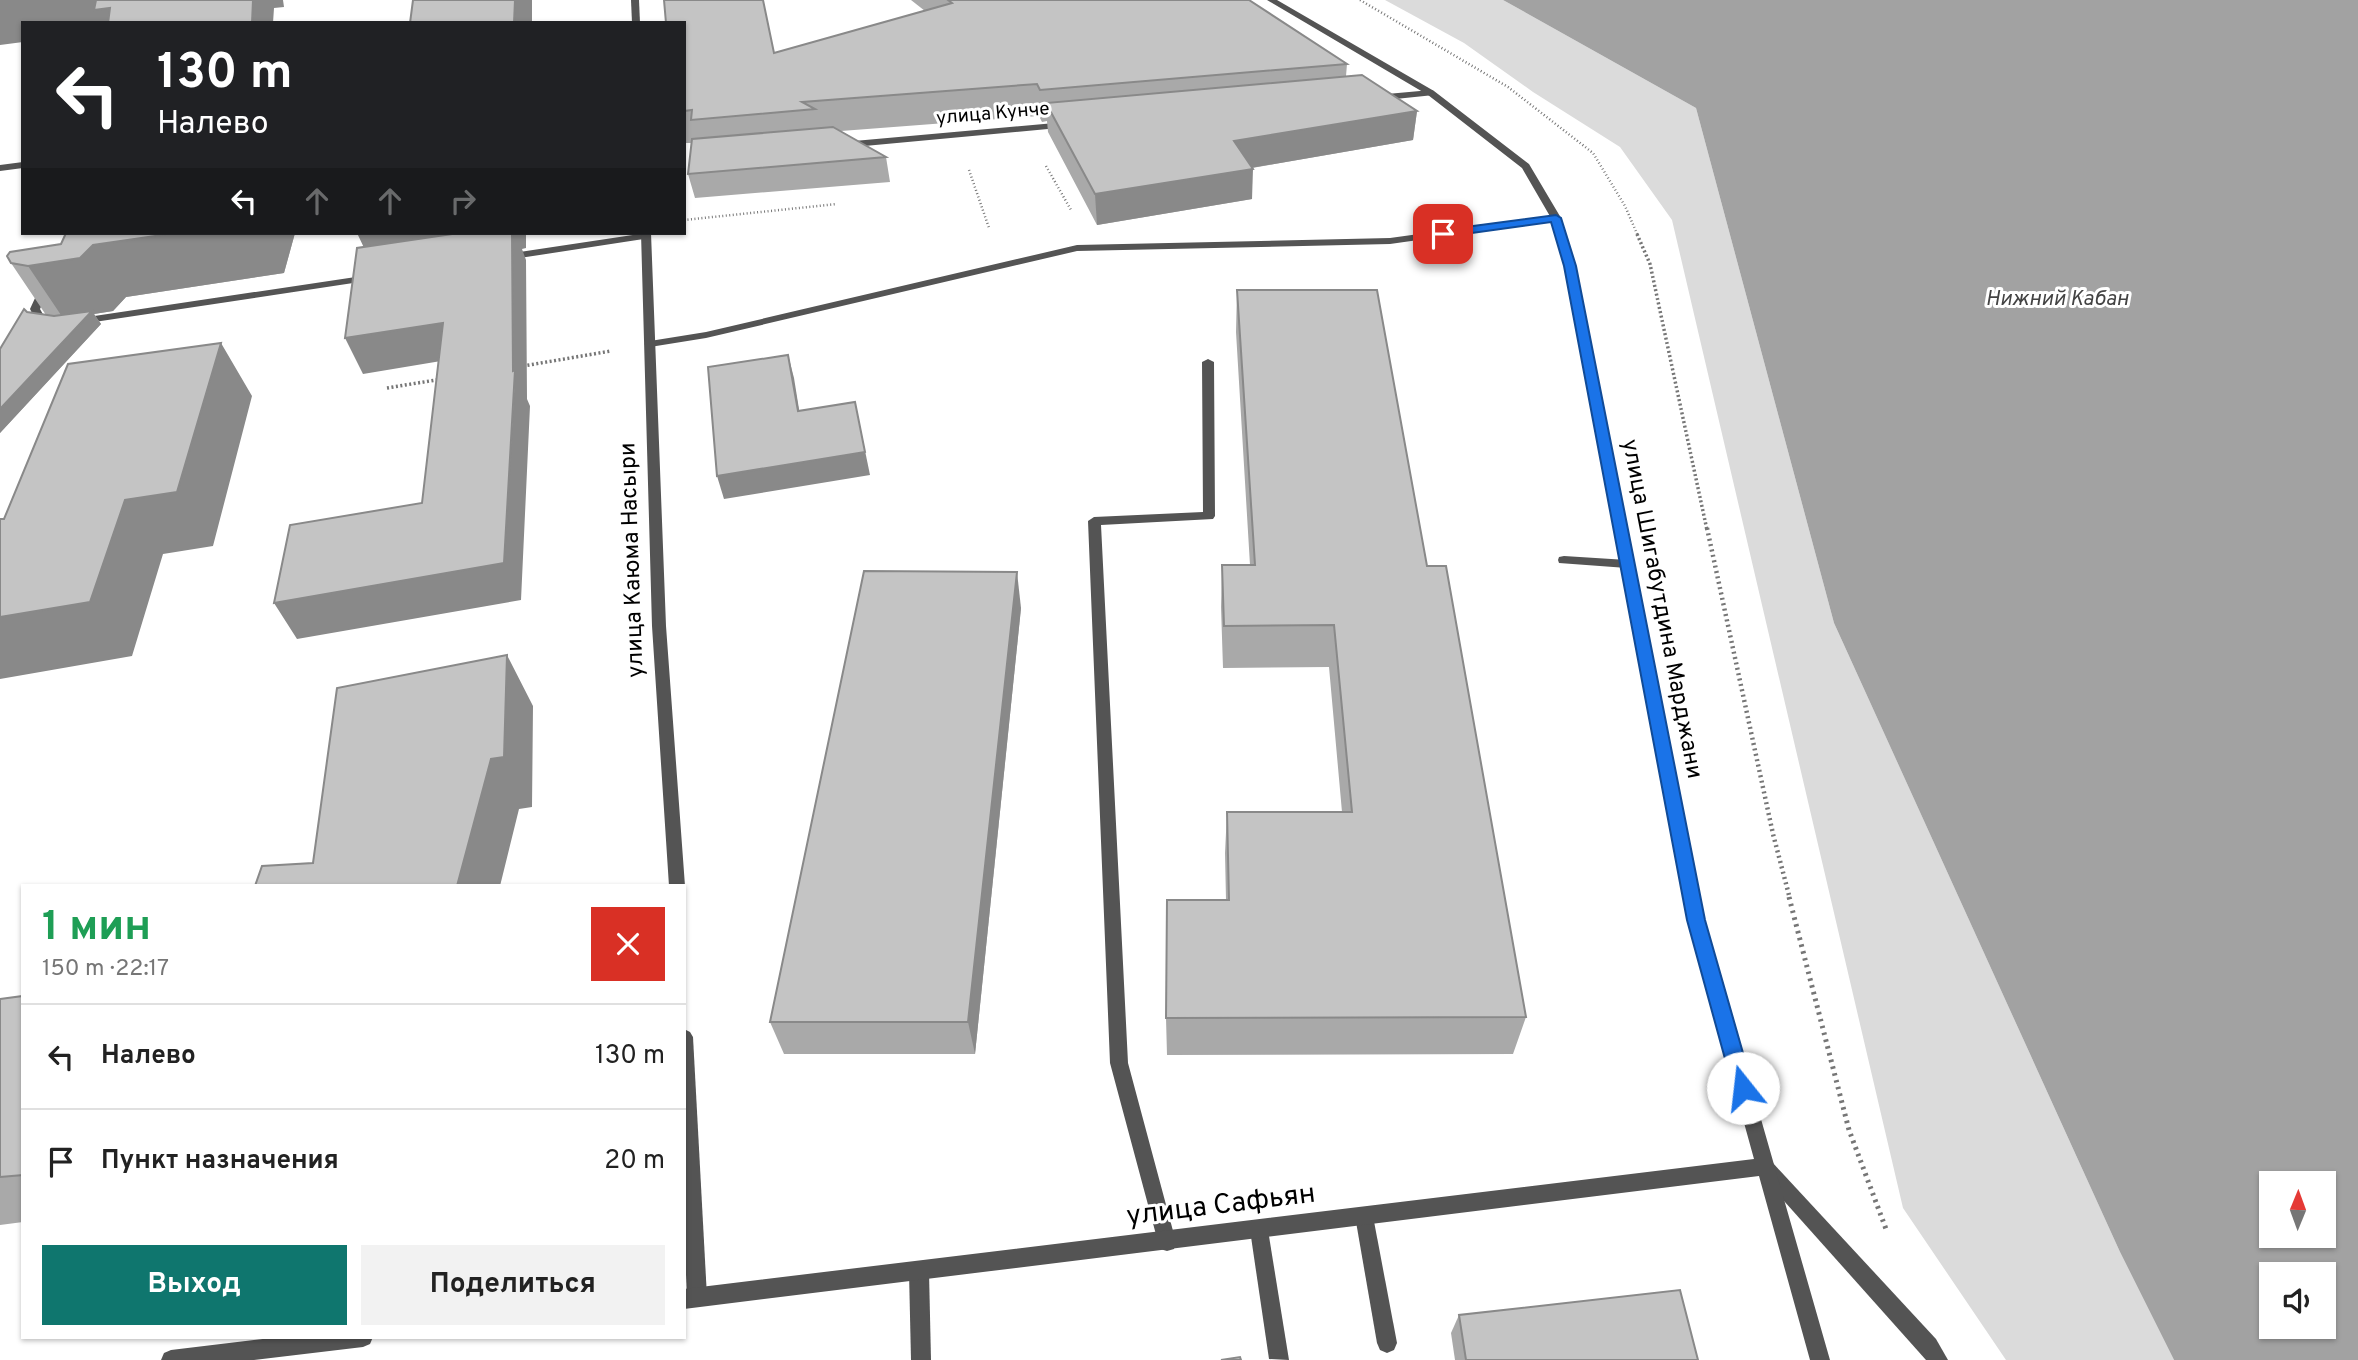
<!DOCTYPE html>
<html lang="ru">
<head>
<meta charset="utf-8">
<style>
  :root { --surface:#fff; --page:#f2f2f2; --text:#222; --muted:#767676; --line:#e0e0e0; --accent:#0f766e }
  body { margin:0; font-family:Overpass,sans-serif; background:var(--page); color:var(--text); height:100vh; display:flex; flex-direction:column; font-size:26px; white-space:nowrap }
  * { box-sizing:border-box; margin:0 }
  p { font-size:23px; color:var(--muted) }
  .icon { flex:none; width:38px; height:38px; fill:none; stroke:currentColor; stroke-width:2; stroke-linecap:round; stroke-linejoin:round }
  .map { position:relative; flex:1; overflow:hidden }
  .details { position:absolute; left:21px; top:884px; width:665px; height:455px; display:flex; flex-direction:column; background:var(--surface); border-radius:0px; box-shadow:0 2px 5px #0004 }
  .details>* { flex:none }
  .guide { position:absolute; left:21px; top:21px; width:665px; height:214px; border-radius:0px; box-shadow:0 2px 5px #0004; background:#202124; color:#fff; overflow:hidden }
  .needle { width:46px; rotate:1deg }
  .tools { position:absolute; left:2259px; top:1171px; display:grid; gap:14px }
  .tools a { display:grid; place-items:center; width:77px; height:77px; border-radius:0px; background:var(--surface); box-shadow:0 2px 5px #0004; font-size:35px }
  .pin { position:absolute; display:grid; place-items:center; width:60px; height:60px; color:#fff; margin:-30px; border-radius:14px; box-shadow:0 4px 10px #0006 }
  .me { position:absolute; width:77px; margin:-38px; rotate:344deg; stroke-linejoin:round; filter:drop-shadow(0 0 5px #0008) }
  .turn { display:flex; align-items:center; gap:24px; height:147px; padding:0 21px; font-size:32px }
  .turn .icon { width:91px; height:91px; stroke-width:2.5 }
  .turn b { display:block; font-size:49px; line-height:60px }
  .lanes { display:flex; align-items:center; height:66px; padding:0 21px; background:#0003; justify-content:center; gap:35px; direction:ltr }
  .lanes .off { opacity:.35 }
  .round { display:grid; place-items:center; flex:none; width:74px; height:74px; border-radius:0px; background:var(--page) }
  .overview { display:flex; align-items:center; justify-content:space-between; height:119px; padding:0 21px }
  h1 { font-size:42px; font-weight:700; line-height:52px; color:#1e9e55 }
  .cta { display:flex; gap:14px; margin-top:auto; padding:14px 21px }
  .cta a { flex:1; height:80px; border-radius:0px; background:var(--accent); color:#fff; font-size:28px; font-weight:700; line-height:80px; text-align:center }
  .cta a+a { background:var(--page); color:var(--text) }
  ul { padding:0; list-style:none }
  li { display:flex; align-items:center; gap:21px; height:105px; padding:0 21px; border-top:2px solid var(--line) }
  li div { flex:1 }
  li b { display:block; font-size:26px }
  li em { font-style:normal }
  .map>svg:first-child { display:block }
  .green { fill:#dbdbdb }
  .water { fill:#a2a2a2; fill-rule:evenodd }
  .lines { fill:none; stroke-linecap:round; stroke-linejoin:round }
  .path-far3 { stroke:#767676; stroke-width:2.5; stroke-dasharray:1 2.5; stroke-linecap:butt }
  .path-far2 { stroke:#767676; stroke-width:3.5; stroke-dasharray:2 2.5; stroke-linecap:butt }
  .path-far1 { stroke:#767676; stroke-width:4.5; stroke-dasharray:2 3.5; stroke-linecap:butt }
  .path { stroke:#767676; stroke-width:5; stroke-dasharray:2.5 4.5; stroke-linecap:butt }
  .service { fill:#545454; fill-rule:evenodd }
  .pedestrian { fill:#545454; fill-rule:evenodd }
  .minor { fill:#545454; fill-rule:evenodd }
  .wall { fill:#a9a9a9 }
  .shaded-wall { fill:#898989 }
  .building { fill:#c4c4c4; stroke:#898989; stroke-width:2 }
  .route { fill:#1a73e8; stroke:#114b97; stroke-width:2 }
  .labels { text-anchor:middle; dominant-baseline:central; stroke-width:6; stroke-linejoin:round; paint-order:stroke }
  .far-street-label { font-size:19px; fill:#000; stroke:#fff }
  .far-water-label { font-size:21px; font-style:italic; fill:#434343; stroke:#fff }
  .street-label { font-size:23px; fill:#000; stroke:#fff }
  .near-street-label { font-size:28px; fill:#000; stroke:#fff }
</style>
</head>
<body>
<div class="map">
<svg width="2358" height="1360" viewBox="0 0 2358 1360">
  <rect width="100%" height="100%" fill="#fff"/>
  <!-- green -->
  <path class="green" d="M1385 0H1503L1696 108 1834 623 2120 1252 2174 1360H2006L1903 1208 1672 220 1620 147 1533 92 1464 43Z"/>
  <!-- water -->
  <path class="water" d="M1503 0H2358V1360H2174L2120 1252 1834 623 1696 108ZM2272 1183H2324V1236H2272ZM2272 1274H2324V1326H2272Z"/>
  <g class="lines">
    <!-- path-far3 -->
    <g class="path-far3">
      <path d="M1360 0 1508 87 1593 153 1625 206 1638 236"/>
      <path d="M1046 166 1071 210"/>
      <path d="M969 170 989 228"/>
      <path d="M684 220 837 204"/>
    </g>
    <!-- path-far2 -->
    <g class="path-far2">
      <path d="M1637 234 1650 264 1707 530"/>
      <path d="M523 366 611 351"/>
      <path d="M387 388 442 379"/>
    </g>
    <!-- path-far1 -->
    <path class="path-far1" d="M1707 528 1773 834 1790 899"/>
    <!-- path -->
    <path class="path" d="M1789 897 1849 1130 1886 1229"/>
    <!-- service -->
    <g class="service">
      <path d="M23 162V168L0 171V165Z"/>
      <path d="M1556 215 1560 216V220L1390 244 1077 251 706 338 650 347 644 344 650 341 706 332 1077 245 1390 238Z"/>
      <path d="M646 233 651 236 650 238 507 260 502 257 507 254Z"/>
      <path d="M369 275 373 276V280L81 324 76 321 81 318Z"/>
      <path d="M46 282 51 285 40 309 45 318 56 322 51 325 37 323 30 309 41 285Z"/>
      <path d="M1208 359 1214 362 1215 516 1213 519 1101 525 1128 1063 1176 1242 1174 1249 1167 1251 1160 1249 1158 1242 1110 1063 1088 521 1094 517 1203 512 1202 362Z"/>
      <path d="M1564 556 1627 560 1633 564 1627 568 1559 563 1558 560 1559 557Z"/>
      <path d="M1766 1159 1772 1162 1936 1339 1948 1360H1926L1760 1174 1757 1168 1760 1162Z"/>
      <path d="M1364 1207 1371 1209 1373 1216 1397 1343 1394 1350 1387 1353 1380 1350 1377 1343 1355 1216 1357 1209Z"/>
      <path d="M1259 1221 1266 1223 1268 1230 1289 1360 1269 1359 1250 1230 1252 1223Z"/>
      <path d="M919 1262 926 1265 929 1272 931 1360H911L909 1272 912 1265Z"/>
    </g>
    <!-- pedestrian -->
    <g class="pedestrian">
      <path d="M631 0H639L640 23H632Z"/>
      <path d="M1431 90 1434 91V95L1376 101 1372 98 1376 95Z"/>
      <path d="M1066 122 1069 123V127L843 148 838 145 843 142Z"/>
      <path d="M641 233H651L666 626 685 886 684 887V886H669L652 626Z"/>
      <path d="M684 1029 690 1032 693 1037 707 1297 704 1304 697 1307 690 1304 687 1297 684 1230Z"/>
    </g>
    <!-- minor -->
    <g class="minor">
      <path d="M1267 0H1277L1434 91 1529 164 1561 218 1575 266 1704 920 1830 1360H1810L1759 1176 684 1309V1289L1754 1159 1688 920 1565 266 1551 218 1522 168 1428 95Z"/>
      <path d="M280 1337H373L370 1344 363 1347 254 1360H161L164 1353 171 1350Z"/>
    </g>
  </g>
  <!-- wall -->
  <g class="wall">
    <path d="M911 0H1249L1347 64 1346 76 1417 111 1413 140 1252 168V199L1097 225 1048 132 1047 121 1042 122 1039 116 841 131 886 157 890 182 695 198 688 174 692 143H684V23L775 53 925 11Z"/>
    <path d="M66 233H295L284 273 126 297 113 311 94 314 101 324 0 433V349L46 315 11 263 61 244Z"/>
    <path d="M1237 290 1427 566 1526 1017 1513 1054 1167 1055 1166 1018 1226 900 1225 853 1227 812H1342L1329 667 1223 668 1221 607 1222 565H1250L1236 332Z"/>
    <path d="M1021 608 975 1054H784L770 1022Z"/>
    <path d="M23 996V1222L0 1225V999Z"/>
    <path d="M1459 1315 1698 1360H1455L1451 1333Z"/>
  </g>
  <!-- shaded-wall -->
  <g class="shaded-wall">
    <path d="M0 0H106L119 23H23V42L0 45Z"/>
    <path d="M253 0H283L284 7 274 8 273 23H252Z"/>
    <path d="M515 0H532V23H514Z"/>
    <path d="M1417 111 1413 140 1233 171 1234 141Z"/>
    <path d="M1253 169 1252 199 1097 225 1095 194Z"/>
    <path d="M176 233H295L284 273 126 297 113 311 94 314 101 324 0 433V409L63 318 28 266 93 245Z"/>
    <path d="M357 233H526V248L522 249 526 260 527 399 530 406 521 600 297 639 274 603 504 563 515 377 375 271Z"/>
    <path d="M443 323 459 358 363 374 345 338Z"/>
    <path d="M221 343 252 396 213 546 163 554 132 656 0 679V617L125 500Z"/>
    <path d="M788 355 794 378 803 434 798 411Z"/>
    <path d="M855 402 870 475 724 499 717 476Z"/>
    <path d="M1017 572 1021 608 975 1054 968 1022Z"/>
    <path d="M507 655 533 706 532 807 519 809 500 886H457Z"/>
  </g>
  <!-- building -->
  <g class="building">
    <path d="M96 0H253L252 23H108L110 8 94 10Z"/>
    <path d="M413 0H515L514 23H410Z"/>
    <path d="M664 0H763L774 53 952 3 948 0H1249L1347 64 1040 90 1037 84 802 102 815 109 691 120 692 110 684 111V23H666Z"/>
    <path d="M1362 75 1417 111 1234 141 1253 169 1095 194 1046 103Z"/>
    <path d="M833 127 886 157 688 174 692 139Z"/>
    <path d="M66 233H176L93 245 80 258 28 266 11 263 7 256 10 252 61 244Z"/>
    <path d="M459 233H512L513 371 515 370 504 563 274 603 290 525 422 503 443 323 345 338 357 248Z"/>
    <path d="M1237 290H1377L1427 566H1446L1526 1017 1166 1018 1167 900H1229L1227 812H1352L1334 625 1224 626 1222 565H1255Z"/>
    <path d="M24 309 27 312 54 316 92 311 0 409V349Z"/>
    <path d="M221 343 177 492 125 500 90 602 0 617V519H4L68 364Z"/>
    <path d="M788 355 798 411 855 402 865 452 717 476 708 367Z"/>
    <path d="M864 571 1017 572 968 1022H770Z"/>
    <path d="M507 655 504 757 491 759 457 886H255L262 866 313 863 337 688Z"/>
    <path d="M23 996V1175L0 1177V999Z"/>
    <path d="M1680 1290 1698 1360H1466L1459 1315Z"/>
    <path d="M1240 1357 1241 1360H1221Z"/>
  </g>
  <!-- route -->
  <path class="route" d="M1556 215 1561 218 1576 266 1705 920 1753 1088 1750 1095 1743 1097 1736 1095 1733 1088 1687 920 1564 266 1551 222 1443 237 1437 234 1443 230Z"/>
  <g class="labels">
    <!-- far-street labels -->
    <g class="far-street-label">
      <text transform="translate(993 114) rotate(-5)">улица Кунче</text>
    </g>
    <!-- far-water labels -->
    <g class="far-water-label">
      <text x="2057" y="299">Нижний Кабан</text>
    </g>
    <!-- street labels -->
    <g class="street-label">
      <text transform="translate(633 560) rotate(-92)">улица Каюма Насыри</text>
      <text transform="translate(1661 609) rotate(79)">улица Шигабутдина Марджани</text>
    </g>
    <!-- near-street labels -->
    <g class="near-street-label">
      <text transform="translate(1221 1206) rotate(-7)">улица Сафьян</text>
    </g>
  </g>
</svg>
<div class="tools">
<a><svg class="needle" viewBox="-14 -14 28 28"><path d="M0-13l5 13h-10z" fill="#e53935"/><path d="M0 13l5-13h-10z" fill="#767676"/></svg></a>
<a><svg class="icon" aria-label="sound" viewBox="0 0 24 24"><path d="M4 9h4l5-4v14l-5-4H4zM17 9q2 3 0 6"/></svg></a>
</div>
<div class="pin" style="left:1443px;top:234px;background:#d93025"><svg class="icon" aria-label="arrive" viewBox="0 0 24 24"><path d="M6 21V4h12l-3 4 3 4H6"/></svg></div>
<svg class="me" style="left:1743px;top:1088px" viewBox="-20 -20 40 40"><circle r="19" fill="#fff"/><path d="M0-13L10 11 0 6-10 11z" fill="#1a73e8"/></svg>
<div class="guide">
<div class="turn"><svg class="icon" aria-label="left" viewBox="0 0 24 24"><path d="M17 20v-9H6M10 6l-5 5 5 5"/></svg><div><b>130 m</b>Налево</div></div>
<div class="lanes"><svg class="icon" aria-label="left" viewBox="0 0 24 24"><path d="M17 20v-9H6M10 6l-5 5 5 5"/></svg><svg class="icon off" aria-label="ahead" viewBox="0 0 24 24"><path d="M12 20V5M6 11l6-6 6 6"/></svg><svg class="icon off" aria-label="ahead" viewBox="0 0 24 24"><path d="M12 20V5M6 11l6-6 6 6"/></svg><svg class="icon off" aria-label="right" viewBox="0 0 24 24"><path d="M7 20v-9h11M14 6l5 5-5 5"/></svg></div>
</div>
<section class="details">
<div class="overview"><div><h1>1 мин</h1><p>150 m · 22:17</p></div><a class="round" style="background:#d93025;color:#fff"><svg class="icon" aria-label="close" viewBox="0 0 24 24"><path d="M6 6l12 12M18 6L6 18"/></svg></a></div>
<ul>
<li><svg class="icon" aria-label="left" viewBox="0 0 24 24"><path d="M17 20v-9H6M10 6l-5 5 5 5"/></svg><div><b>Налево</b></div><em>130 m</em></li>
<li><svg class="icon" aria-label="arrive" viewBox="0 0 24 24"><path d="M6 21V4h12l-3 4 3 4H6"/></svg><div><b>Пункт назначения</b></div><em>20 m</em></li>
</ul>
<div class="cta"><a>Выход</a><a>Поделиться</a></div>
</section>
</div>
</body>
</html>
